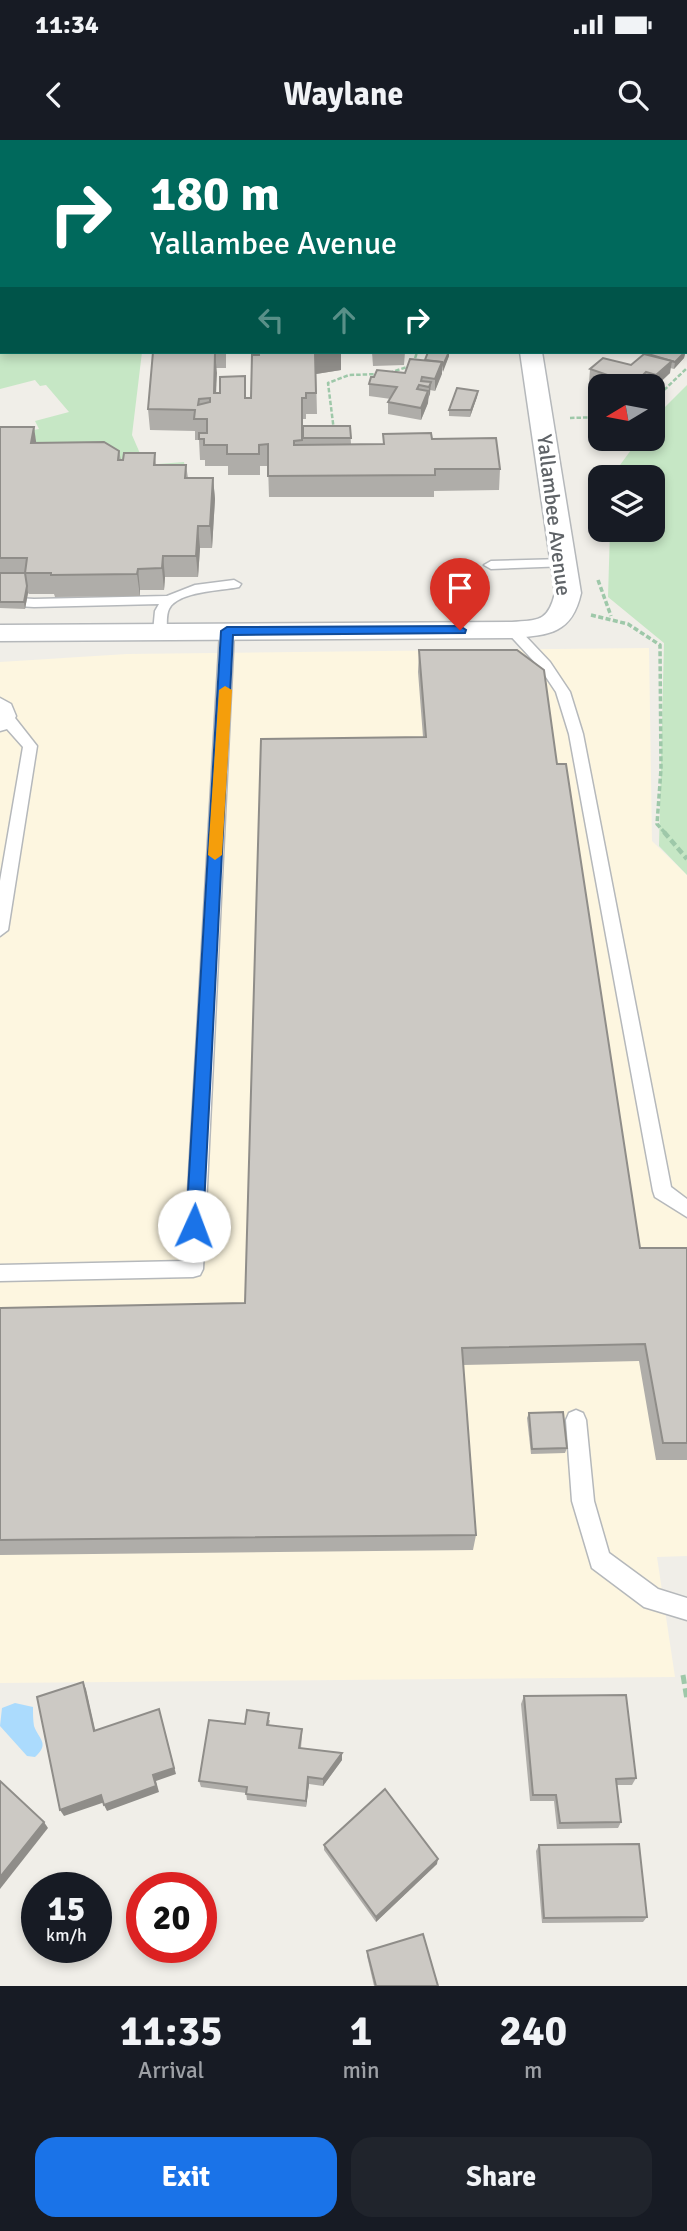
<!DOCTYPE html>
<html lang="en">
<head>
<meta charset="utf-8">
<style>
  :root { --surface:#171b24; --page:#20242c; --text:#f1f3f6; --muted:#9ea1a6; --accent:#1a73e8 }
  body { margin:0; font-family:Signika,sans-serif; background:var(--page); color:var(--text); height:100vh; display:flex; flex-direction:column; font-size:26px; white-space:nowrap }
  * { box-sizing:border-box; margin:0 }
  p { font-size:23px; color:var(--muted) }
  .icon { flex:none; width:38px; height:38px; fill:none; stroke:currentColor; stroke-width:2; stroke-linecap:round; stroke-linejoin:round }
  .map { position:relative; height:1846px; overflow:hidden }
  .sheet { display:flex; flex-direction:column; background:var(--surface); flex:1 }
  .sheet>* { flex:none }
  .hud { position:absolute; left:0px; top:0px; width:688px; height:214px; box-shadow:0 4px 10px #0003; background:#00695c; color:#fff; overflow:hidden }
  .needle { width:46px; rotate:260deg }
  .controls { position:absolute; left:588px; top:234px; display:grid; gap:14px }
  .controls a { display:grid; place-items:center; width:77px; height:77px; border-radius:14px; background:var(--surface); box-shadow:0 4px 10px #0003; font-size:35px }
  .speed { position:absolute; left:21px; top:1732px; display:flex; gap:14px; font-size:35px; font-weight:700; text-align:center }
  .speed>* { display:grid; place-content:center; width:91px; height:91px; border-radius:50%; background:var(--surface); box-shadow:0 4px 10px #0003; line-height:1 }
  .speed small { font-size:18px; font-weight:400 }
  .speed .limit { border:10px solid #d22; background:#fff; color:#111 }
  .pin { position:absolute; display:grid; place-items:center; width:60px; height:60px; color:#fff; margin:-72px -30px; border-radius:50% 50% 50% 0; rotate:-45deg; box-shadow:0 0 7px #0007 }
  .pin .icon { rotate:45deg }
  .me { position:absolute; width:77px; margin:-38px; rotate:2deg; stroke-linejoin:round; filter:drop-shadow(0 0 5px #0008) }
  .turn { display:flex; align-items:center; gap:24px; height:147px; padding:0 35px; font-size:32px }
  .turn .icon { width:91px; height:91px; stroke-width:2.5 }
  .turn b { display:block; font-size:49px; line-height:60px }
  .lanes { display:flex; align-items:center; height:66px; padding:0 35px; background:#0003; justify-content:center; gap:35px; direction:ltr }
  .lanes .off { opacity:.35 }
  .eta { display:flex; justify-content:space-evenly; align-items:center; height:119px; text-align:center }
  .eta b { font-size:42px; font-weight:700; line-height:49px }
  .cta { display:flex; gap:14px; margin-top:auto; padding:14px 35px }
  .cta a { flex:1; height:80px; border-radius:21px; background:var(--accent); color:#fff; font-size:28px; font-weight:700; line-height:80px; text-align:center }
  .cta a+a { background:var(--page); color:var(--text) }
  .status { display:flex; justify-content:space-between; align-items:center; height:49px; padding:0 35px; background:var(--surface); direction:ltr }
  .status svg { height:19px; fill:currentColor }
  header { display:flex; justify-content:space-between; align-items:center; height:91px; padding:0 35px; background:var(--surface); font-size:32px; font-weight:700 }
  .map>svg:first-child { display:block }
  .commercial { fill:#fdf6e0 }
  .green { fill:#c6e7c5 }
  .water { fill:#abdbfd }
  .lines { fill:none; stroke-linecap:round; stroke-linejoin:round }
  .lane-casing { stroke:#b5b8bb; stroke-width:3 }
  .street-casing { stroke:#b5b8bb; stroke-width:3 }
  .path-far3 { stroke:#9ec8a9; stroke-width:2.5; stroke-dasharray:4.5 2; stroke-linecap:butt }
  .path-far2 { stroke:#9ec8a9; stroke-width:3.5; stroke-dasharray:5 2.5; stroke-linecap:butt }
  .path-far1 { stroke:#9ec8a9; stroke-width:4.5; stroke-dasharray:7 3.5; stroke-linecap:butt }
  .path { stroke:#9ec8a9; stroke-width:5; stroke-dasharray:9 4.5; stroke-linecap:butt }
  .lane { fill:#fff; fill-rule:evenodd }
  .street { fill:#fff; fill-rule:evenodd }
  .wall { fill:#afada9 }
  .shaded-wall { fill:#8f8d89 }
  .building { fill:#ccc9c4; stroke:#8f8d89; stroke-width:2; fill-rule:evenodd }
  .route { fill:#1a73e8; stroke:#114b97; stroke-width:2 }
  .slow { fill:#f59e0b }
  .labels { text-anchor:middle; dominant-baseline:central; stroke-width:7; stroke-linejoin:round; paint-order:stroke }
  .far-street-label { font-size:21px; fill:#5f6367; stroke:#fff }
</style>
</head>
<body>
<div class="status"><b>11:34</b><svg viewBox="0 0 49 12"><path d="M0 12V9h3v3zM5 12V6h3v6zM10 12V3h3v9zM15 12V0h3v12zM26 1h20v11H26zM47 4h2v5h-2z"/></svg></div>
<header><svg class="icon" aria-label="back" viewBox="0 0 24 24"><path d="M15 5l-7 7 7 7"/></svg>Waylane<svg class="icon" aria-label="search" viewBox="0 0 24 24"><circle cx="10" cy="10" r="6"/><path d="M15 15l6 6"/></svg></header>
<div class="map">
<svg width="687" height="1846" viewBox="0 0 687 1846">
  <rect width="100%" height="100%" fill="#f0eee8"/>
  <!-- commercial -->
  <path class="commercial" d="M649 508 652 701 687 735V1416L657 1417 675 1537 0 1543V522L127 514Z"/>
  <!-- green -->
  <g class="green">
    <path d="M0 0H330L2 2 0 117Z"/>
    <path d="M0 180 2 212H142L132 295 145 325 184 322 188 346 34 324 12 294 39 289 35 281 69 272 46 245 40 246 35 240 0 249Z"/>
    <path d="M687 245V735L659 706 664 503 608 457 610 390H653V338L612 336 639 299H653V279Z"/>
  </g>
  <!-- water -->
  <path class="water" d="M15 1563 33 1567C33 1574 33 1580 34 1586 39 1600 50 1603 35 1617L27 1616 0 1586 2 1568Z"/>
  <g class="lines">
    <!-- lane casing -->
    <g class="lane-casing">
      <g id="lane">
        <path d="M687 82V89H686V82Z"/>
        <path d="M563 419 568 420V426L491 429 484 425 491 421Z"/>
        <path d="M234 440 241 444 239 447C221 451 178 451 169 469 166 475 167 485 167 492L160 496 153 492 155 471 159 464 34 467 0 465V457L34 459 167 456 195 445Z"/>
        <path d="M512 486 517 487 550 522 570 552 583 594 671 1047 687 1059V1077L655 1057 653 1051 569 594 556 552 540 528 505 490Z"/>
        <path d="M227 487 234 491 203 1129 200 1135 193 1137 0 1141V1125L184 1121 220 491Z"/>
        <path d="M0 558 11 564 16 576 15 578 37 606 8 790 0 796V741L23 607 7 589 0 591Z"/>
        <path d="M576 1270 583 1273 586 1280 594 1361 609 1413 658 1449 687 1458V1480L644 1467 592 1428 572 1361 566 1280 569 1273Z"/>
      </g>
    </g>
    <!-- street casing -->
    <g class="street-casing">
      <path id="street" d="M520 212H542L581 453C572 494 549 495 512 498L0 501V485L512 482C538 480 548 482 555 453Z"/>
    </g>
    <!-- path-far3 -->
    <g class="path-far3">
      <path d="M286 2 292 0"/>
      <path d="M621 2 625 0"/>
      <path d="M389 233 413 225 417 212"/>
      <path d="M653 257 661 253 687 228"/>
      <path d="M570 278 600 277"/>
      <path d="M334 291 328 243 349 235 381 234"/>
    </g>
    <!-- path-far2 -->
    <g class="path-far2">
      <path d="M598 440 611 476"/>
      <path d="M591 475 628 484 660 505 661 629 657 684 666 694"/>
    </g>
    <!-- path-far1 -->
    <path class="path-far1" d="M664 692 687 719"/>
    <!-- path -->
    <path class="path" d="M683 1535 687 1560"/>
    <!-- lane -->
    <use href="#lane" class="lane"/>
    <!-- street -->
    <use href="#street" class="street"/>
  </g>
  <!-- wall -->
  <g class="wall">
    <path d="M153 212H226V228H216V253L246 258H251L252 215 341 230 316 234 317 274H306V279H303V286H350L351 304H383V294L432 299 500 329 499 350 434 351V357H269L268 326H260V335H228V326H205V320H200L199 300H195V291L150 290 148 269Z"/>
    <path d="M372 212H405L404 225 373 226Z"/>
    <path d="M685 214 684 218 674 229 670 228V233L654 248 649 246 605 247 589 242 590 229 631 225 647 215Z"/>
    <path d="M449 216 442 232 435 251 430 250 428 263 421 280 388 274V262L391 259 369 256V244L374 237 405 233 425 220Z"/>
    <path d="M478 251 477 257 470 277 449 276V270Z"/>
    <path d="M0 287 36 303 119 311 121 320 155 313 156 325H186L188 338H213L215 359 212 408H200L198 437H165L164 450H140V456L55 457 54 454H29L28 453 25 469 0 468Z"/>
    <path d="M600 291V299H622L616 306 597 300 598 294Z"/>
    <path d="M419 510 557 624 640 1108H687V1320H656L639 1221 463 1225 476 1395 473 1410 0 1415V1168L245 1163 423 597 418 532Z"/>
    <path d="M529 1273 567 1308 565 1313 531 1314 527 1278Z"/>
    <path d="M524 1556 636 1638 632 1645H617L621 1682 618 1688 557 1689 554 1661H530L521 1564Z"/>
    <path d="M270 1580 269 1585 302 1589V1596L301 1608 342 1613V1620L323 1646 309 1644 306 1667 247 1660 246 1653 201 1647 199 1641 245 1584Z"/>
    <path d="M324 1705 437 1724 376 1782 324 1710Z"/>
    <path d="M539 1705 647 1777 643 1782 542 1783 536 1711Z"/>
    <path d="M367 1811 438 1846H374L367 1816Z"/>
  </g>
  <!-- shaded-wall -->
  <g class="shaded-wall">
    <path d="M687 202V212L685 214 684 218 674 229 675 222 683 212H686V203Z"/>
    <path d="M324 212H341V230L316 234 315 213Z"/>
    <path d="M449 212V216L443 232V225Z"/>
    <path d="M215 213 217 233 215 274 214 253Z"/>
    <path d="M672 221 670 233 654 248 656 235Z"/>
    <path d="M442 222V234L435 251V239Z"/>
    <path d="M650 238 649 247H646L647 241Z"/>
    <path d="M431 242 430 254 428 259 429 247Z"/>
    <path d="M428 251V263L421 280V268Z"/>
    <path d="M478 251 477 257 470 277 471 270Z"/>
    <path d="M34 287 37 308 31 303Z"/>
    <path d="M617 299H622L616 306Z"/>
    <path d="M213 338 215 359 212 408 210 386Z"/>
    <path d="M198 386 200 408 198 437 196 416Z"/>
    <path d="M163 416 165 437 164 450 162 428Z"/>
    <path d="M138 429 140 450V456L137 434Z"/>
    <path d="M27 446 28 453 25 469 24 462Z"/>
    <path d="M83 1542 86 1549 97 1598 94 1591Z"/>
    <path d="M159 1569 176 1634 156 1641 159 1652 107 1671 104 1665 153 1635Z"/>
    <path d="M342 1613V1620L323 1646V1639Z"/>
    <path d="M308 1637 309 1644 306 1667V1661Z"/>
    <path d="M101 1655 105 1662 64 1676 60 1670Z"/>
    <path d="M44 1682 48 1688 0 1749V1737Z"/>
    <path d="M438 1719 437 1724 376 1782V1777Z"/>
  </g>
  <!-- building -->
  <g class="building">
    <path d="M647 0H687V3L686 4V2H645Z"/>
    <path d="M687 176V202L686 203V177Z"/>
    <path d="M153 212 215 213 214 253H220V237L245 236V258H251L252 215H259V212H324L315 213 316 253H306V258H302V300L294 301V305L384 304 383 294 431 293 432 299 496 298 500 329H435V335L268 336V304L259 305V314H227V305H204V299H199V293H207V279H194L195 270 148 269ZM210 258V262L198 265 199 259Z"/>
    <rect x="374" y="212" width="31" height="1"/>
    <path d="M428 212H449L443 225 442 222 425 220Z"/>
    <path d="M650 212H685L675 222 648 214Z"/>
    <path d="M644 214 672 221 656 235 646 232 643 235 650 238 647 241 638 238 633 243 642 246 641 247H607L616 238 590 229 603 218 631 225Z"/>
    <path d="M410 219 442 222 435 239 422 237 421 241 431 242 429 247 419 245 417 249 428 251 421 268 388 262 397 247 369 244 371 237H374L377 230 405 233Z"/>
    <path d="M457 248 478 251 471 270H449Z"/>
    <path d="M303 286H350L351 298H303Z"/>
    <path d="M0 287H34L31 303 104 302 119 311 118 320H123L124 313H155L154 325H186L185 338H213L210 386H198L196 416H163L162 428 138 429 137 434 51 435V433H25L27 418H0Z"/>
    <path d="M0 433H30H25L27 446 24 462H0Z"/>
    <path d="M419 510H517L544 530 557 624H566L640 1108H687V1303H663L645 1204 462 1208 476 1395 0 1400V1168L245 1163 261 599 426 597Z"/>
    <path d="M563 1272 567 1308 532 1309 529 1273Z"/>
    <path d="M83 1542 94 1591 159 1569 174 1628 153 1635 156 1646 104 1665 101 1655 60 1670 37 1557Z"/>
    <path d="M626 1555 636 1638 616 1639 621 1682 560 1683 556 1655H533L524 1556Z"/>
    <path d="M247 1570 269 1573 267 1585 302 1589 299 1608 342 1613 323 1639 308 1637 306 1661 246 1654 247 1647 199 1641 209 1580 245 1584Z"/>
    <path d="M0 1641 44 1682 0 1737Z"/>
    <path d="M385 1649 438 1719 376 1777 324 1705Z"/>
    <path d="M639 1704 647 1777 544 1778 539 1705Z"/>
    <path d="M423 1794 438 1846H376L367 1811Z"/>
  </g>
  <!-- route -->
  <path class="route" d="M460 486 466 490 465 493 233 495 203 1086 201 1091 194 1093 188 1091 186 1086 221 491 227 487Z"/>
  <!-- slow -->
  <path class="slow" d="M225 546 232 550 222 715 215 720 208 715 219 550Z"/>
  <g class="labels">
    <!-- far-street labels -->
    <g class="far-street-label">
      <text transform="translate(554 375) rotate(83)">Yallambee Avenue</text>
    </g>
  </g>
</svg>
<div class="controls">
<a><svg class="needle" viewBox="-14 -14 28 28"><path d="M0-13l5 13h-10z" fill="#e53935"/><path d="M0 13l5-13h-10z" fill="#9ea1a6"/></svg></a>
<a><svg class="icon" aria-label="layers" viewBox="0 0 24 24"><path d="M12 4l9 5-9 5-9-5zM3 14l9 5 9-5"/></svg></a>
</div>
<div class="speed"><div>15<small>km/h</small></div><div class="limit">20</div></div>
<div class="pin" style="left:460px;top:490px;background:#d93025"><svg class="icon" aria-label="arrive" viewBox="0 0 24 24"><path d="M6 21V4h12l-3 4 3 4H6"/></svg></div>
<svg class="me" style="left:194px;top:1086px" viewBox="-20 -20 40 40"><circle r="19" fill="#fff"/><path d="M0-13L10 11 0 6-10 11z" fill="#1a73e8"/></svg>
<div class="hud">
<div class="turn"><svg class="icon" aria-label="right" viewBox="0 0 24 24"><path d="M7 20v-9h11M14 6l5 5-5 5"/></svg><div><b>180 m</b>Yallambee Avenue</div></div>
<div class="lanes"><svg class="icon off" aria-label="left" viewBox="0 0 24 24"><path d="M17 20v-9H6M10 6l-5 5 5 5"/></svg><svg class="icon off" aria-label="ahead" viewBox="0 0 24 24"><path d="M12 20V5M6 11l6-6 6 6"/></svg><svg class="icon" aria-label="right" viewBox="0 0 24 24"><path d="M7 20v-9h11M14 6l5 5-5 5"/></svg></div>
</div>
</div>
<section class="sheet">
<div class="eta">
<div><b>11:35</b><p>Arrival</p></div>
<div><b>1</b><p>min</p></div>
<div><b>240</b><p>m</p></div>
</div>
<div class="cta"><a>Exit</a><a>Share</a></div>
</section>
</body>
</html>
